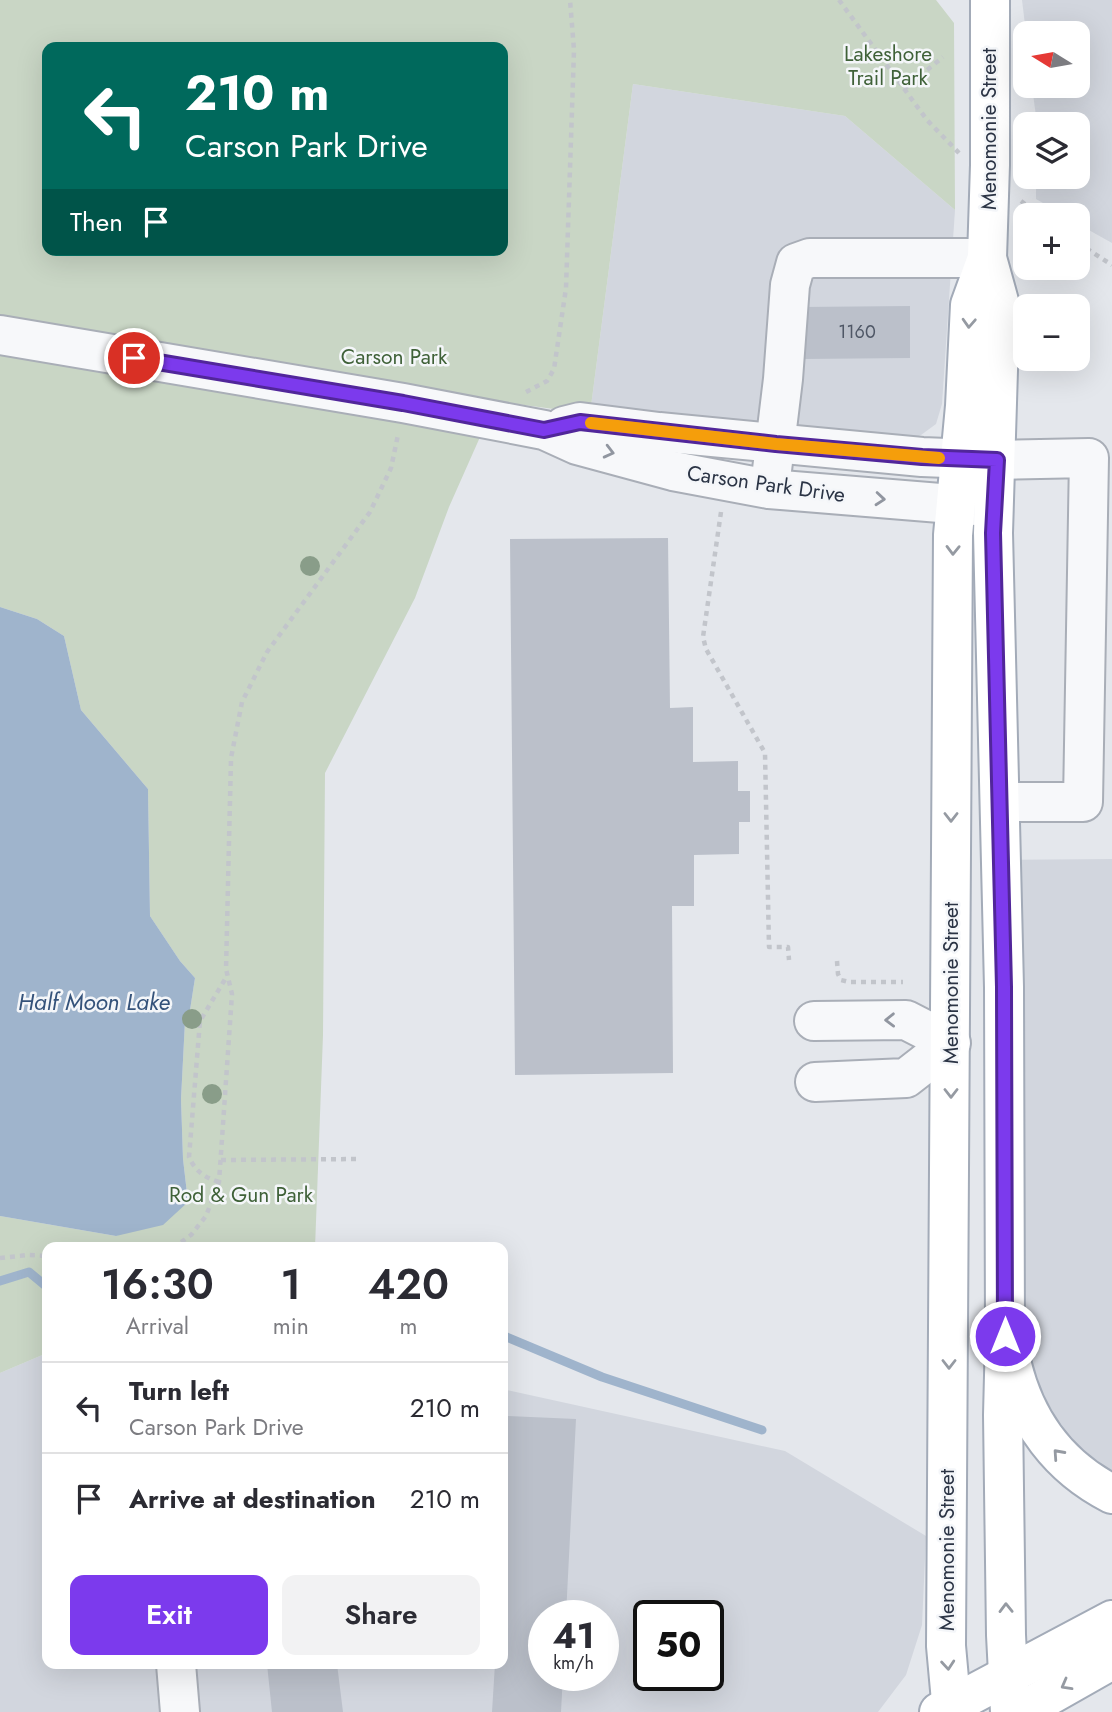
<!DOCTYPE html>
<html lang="en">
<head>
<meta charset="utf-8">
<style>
  :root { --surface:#fff; --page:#f2f2f3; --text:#2b2b33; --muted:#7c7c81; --line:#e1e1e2; --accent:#7c3aed }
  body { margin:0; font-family:Jost,sans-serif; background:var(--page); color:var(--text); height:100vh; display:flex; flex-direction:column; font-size:26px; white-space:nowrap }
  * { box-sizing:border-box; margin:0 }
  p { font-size:23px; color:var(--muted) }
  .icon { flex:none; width:38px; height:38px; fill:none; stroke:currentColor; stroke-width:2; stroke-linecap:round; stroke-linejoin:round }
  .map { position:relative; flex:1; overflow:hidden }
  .panel { position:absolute; left:42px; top:1242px; width:466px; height:427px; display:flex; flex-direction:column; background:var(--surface); border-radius:14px; box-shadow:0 7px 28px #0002 }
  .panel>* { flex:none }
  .top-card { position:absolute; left:42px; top:42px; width:466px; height:214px; border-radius:14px; box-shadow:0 7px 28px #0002; background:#00695c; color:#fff; overflow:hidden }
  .needle { width:46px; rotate:281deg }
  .buttons { position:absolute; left:1013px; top:21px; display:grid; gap:14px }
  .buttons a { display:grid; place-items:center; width:77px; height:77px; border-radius:14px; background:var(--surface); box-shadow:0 7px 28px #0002; font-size:35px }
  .speed { position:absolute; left:528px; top:1600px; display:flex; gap:14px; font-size:35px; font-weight:700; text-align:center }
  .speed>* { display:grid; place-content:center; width:91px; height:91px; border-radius:50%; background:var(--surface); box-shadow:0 7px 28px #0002; line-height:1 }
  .speed small { font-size:18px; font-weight:400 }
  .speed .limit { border:4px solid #111; border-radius:10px; background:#fff; color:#111 }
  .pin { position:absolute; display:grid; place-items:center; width:60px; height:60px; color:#fff; margin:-30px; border:4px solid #fff; border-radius:50%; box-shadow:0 2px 7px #0007 }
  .me { position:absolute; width:77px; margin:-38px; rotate:0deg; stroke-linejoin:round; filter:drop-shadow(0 0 5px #0008) }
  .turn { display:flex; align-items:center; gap:24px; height:147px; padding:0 28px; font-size:32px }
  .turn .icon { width:91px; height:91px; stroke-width:2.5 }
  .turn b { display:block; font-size:49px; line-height:60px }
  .then { display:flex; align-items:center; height:66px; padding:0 28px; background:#0003; gap:14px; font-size:26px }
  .eta { display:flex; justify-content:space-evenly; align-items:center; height:119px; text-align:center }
  .eta b { font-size:42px; font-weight:600; line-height:49px }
  .button { display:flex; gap:14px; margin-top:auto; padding:14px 28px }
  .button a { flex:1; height:80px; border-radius:14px; background:var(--accent); color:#fff; font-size:28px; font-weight:600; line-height:80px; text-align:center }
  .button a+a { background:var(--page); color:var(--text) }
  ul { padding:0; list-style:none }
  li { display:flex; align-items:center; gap:21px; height:91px; padding:0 28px; border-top:2px solid var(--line) }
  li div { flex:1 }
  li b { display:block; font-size:26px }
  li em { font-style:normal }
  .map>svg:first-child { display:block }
  .built { fill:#d2d6de; fill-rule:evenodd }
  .green { fill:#c9d6c5; fill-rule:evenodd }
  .water { fill:#9fb4cc }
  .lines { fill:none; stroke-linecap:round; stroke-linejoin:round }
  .stream { stroke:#9fb4cc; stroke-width:9 }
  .building { fill:#bbc0ca }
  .minor-casing { stroke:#a9aeb7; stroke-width:42 }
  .major-casing { stroke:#a3abb8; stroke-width:42 }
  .path { stroke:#c2c5cb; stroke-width:4.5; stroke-dasharray:5 5; stroke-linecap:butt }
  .minor { stroke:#f7f8fa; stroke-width:38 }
  .major { stroke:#fff; stroke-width:38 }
  .tree { fill:#899d89 }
  .oneway { stroke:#959aa2 }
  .oneway2 { stroke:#9196a0 }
  .route-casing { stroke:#51269a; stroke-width:18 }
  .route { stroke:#7c3aed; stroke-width:12 }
  .slow { stroke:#f59e0b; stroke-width:12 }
  .labels { text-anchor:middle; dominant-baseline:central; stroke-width:5; stroke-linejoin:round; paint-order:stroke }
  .number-label { font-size:18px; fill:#4f5766 }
  .park-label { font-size:21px; fill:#3f6138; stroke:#f4f6f9 }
  .street-label { font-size:21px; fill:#2b3445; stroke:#f4f6f9 }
  .water-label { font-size:23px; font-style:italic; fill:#34527a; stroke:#f4f6f9 }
</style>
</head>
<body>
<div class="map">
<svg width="1112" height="1712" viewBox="0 0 1112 1712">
  <rect width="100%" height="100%" fill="#e4e7ec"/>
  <!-- built -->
  <g class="built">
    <path d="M1022 0H1112V243L1078 224V215H1064L1036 199V177H1078V124H1037L1032 86H1078V33H1026Z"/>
    <path d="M633 84 845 116 955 210 942 404 936 424 921 435 907 441 590 414Z"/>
    <path d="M1112 859V1494L1025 1403 1001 860Z"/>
    <path d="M47 1353V1664H502V1389L785 1451 926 1536 922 1625 906 1675 878 1712H0V1373ZM544 1615H604V1675H544ZM649 1615H709V1675H649Z"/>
  </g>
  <!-- green -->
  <path class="green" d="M0 0H936L954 23 955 210 845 116 633 84 590 414 496 401 449 507 415 598 325 773 323 1035 315 1248H47V1353L0 1373V1216L116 1236 188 1202 183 1159 181 1099 185 1021 190 1010 195 978 180 961 150 916 148 789 81 710 64 636 37 619 0 607ZM47 47H502V250H47Z"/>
  <!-- water -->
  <path class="water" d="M0 607 37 619 64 636 81 710 148 789 150 916 180 961 195 978 190 1010 185 1021 181 1099 183 1159 188 1202 163 1225 116 1236 0 1216Z"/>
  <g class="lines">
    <!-- stream -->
    <g class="stream">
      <path d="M0 1281 29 1272 47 1287"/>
      <path d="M502 1335 602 1377 762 1430"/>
    </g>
  </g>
  <!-- building -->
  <g class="building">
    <path d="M910 306V358L803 359 802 307Z"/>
    <path d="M668 538 670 708 693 707V762L738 761V791H750V822H739V854L694 855V906H672L673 1073 515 1075 510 539Z"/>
    <path d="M508 1416 576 1419 566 1615H544V1675H563L561 1712H492L495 1664H502V1526Z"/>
    <path d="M267 1664H337L343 1712H272Z"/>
  </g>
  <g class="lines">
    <!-- minor casing -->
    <g class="minor-casing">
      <g id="minor">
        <path d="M0 335 403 403 544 430 577 445 673 471 769 489 989 507"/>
        <path d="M564 426 580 422 659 432 922 457 997 460 1089 458 1083 802H1000"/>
        <path d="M772 470 783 379 790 285 796 263 810 258H987"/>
        <path d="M814 1021 906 1020 951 1043 906 1078 815 1082"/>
        <path d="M176 1664 180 1712"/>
      </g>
    </g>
    <!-- major casing -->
    <g class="major-casing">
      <g id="major">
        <path d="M990 0V165L987 258 1000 305 993 533 1004 987 1005 1336 1003 1415 1006 1635 1010 1712"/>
        <path d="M1012 1365C1026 1422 1059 1467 1112 1494"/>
        <path d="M939 1712 1112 1620"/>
        <path d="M952 1712 946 1646 953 535 965 406 970 305 987 258"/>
        <path d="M1020 1712 1112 1660"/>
      </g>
    </g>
    <!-- path -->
    <g class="path">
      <path d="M839 0 927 120 959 153"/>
      <path d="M904 89 943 57"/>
      <path d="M1021 201 1040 215"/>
      <path d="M1078 243 1112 265"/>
      <path d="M526 392 547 381 554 369 566 288 574 50 570 0"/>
      <path d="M721 512 703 637 706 649 765 753 769 947H788L789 960"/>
      <path d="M837 961 838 974 841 980 849 982H903"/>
      <path d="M221 1160 361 1159"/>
      <path d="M219 1182C204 1177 196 1172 189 1157L200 1021 227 976"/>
      <path d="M173 1248 191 1235 206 1216 219 1182 232 994 226 969 231 758 242 702 267 652 370 512 391 468 398 435"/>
      <path d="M0 1258 28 1255 47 1256"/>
    </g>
    <!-- minor -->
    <use href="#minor" class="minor"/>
    <!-- major -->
    <use href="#major" class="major"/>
  </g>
  <!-- trees -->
  <g class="tree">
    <circle cx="310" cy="566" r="10"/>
    <circle cx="192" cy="1019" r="10"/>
    <circle cx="212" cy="1094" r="10"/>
  </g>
  <!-- one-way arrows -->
  <defs><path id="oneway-chevron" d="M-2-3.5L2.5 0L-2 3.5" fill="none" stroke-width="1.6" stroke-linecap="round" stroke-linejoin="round" transform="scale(1.75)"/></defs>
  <g class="oneway">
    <use href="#oneway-chevron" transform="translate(969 323) rotate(93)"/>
    <use href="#oneway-chevron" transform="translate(953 550) rotate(91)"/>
    <use href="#oneway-chevron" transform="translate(951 817) rotate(90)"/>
    <use href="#oneway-chevron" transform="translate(951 1093) rotate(90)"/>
    <use href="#oneway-chevron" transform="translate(949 1364) rotate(90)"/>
    <use href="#oneway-chevron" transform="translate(1058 1454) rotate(-132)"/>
    <use href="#oneway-chevron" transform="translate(1006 1608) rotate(-91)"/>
    <use href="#oneway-chevron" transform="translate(948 1665) rotate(85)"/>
    <use href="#oneway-chevron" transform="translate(1066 1685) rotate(151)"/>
  </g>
  <g class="oneway2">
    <use href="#oneway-chevron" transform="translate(609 452) rotate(14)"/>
    <use href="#oneway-chevron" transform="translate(880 499) rotate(5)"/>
    <use href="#oneway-chevron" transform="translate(890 1020) rotate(179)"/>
  </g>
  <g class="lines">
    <!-- route casing -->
    <g class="route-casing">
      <path id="route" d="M134 358 403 403 544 430 580 422 776 444 922 457 997 460 993 533 1004 987 1005 1336"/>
    </g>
    <!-- route -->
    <use href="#route" class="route"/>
    <!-- slow -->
    <path class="slow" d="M591 423 776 444 939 458"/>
  </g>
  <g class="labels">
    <!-- number labels -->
    <g class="number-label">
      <text x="857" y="332">1160</text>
    </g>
    <!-- park labels -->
    <g class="park-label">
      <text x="888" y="54">Lakeshore<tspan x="888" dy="24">Trail Park</tspan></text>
      <text x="394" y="357">Carson Park</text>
      <text x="241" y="1195">Rod &amp; Gun Park</text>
    </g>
    <!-- street labels -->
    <g class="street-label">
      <text transform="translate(989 129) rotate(-90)">Menomonie Street</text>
      <text transform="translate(766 484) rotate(8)">Carson Park Drive</text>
      <text transform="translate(951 983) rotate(-90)">Menomonie Street</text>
      <text transform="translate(947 1550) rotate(-90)">Menomonie Street</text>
    </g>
    <!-- water labels -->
    <g class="water-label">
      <text x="94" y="1002">Half Moon Lake</text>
    </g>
  </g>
</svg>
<div class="buttons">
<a><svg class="needle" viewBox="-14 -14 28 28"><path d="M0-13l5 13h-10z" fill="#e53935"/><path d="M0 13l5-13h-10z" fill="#7c7c81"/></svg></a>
<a><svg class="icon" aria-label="layers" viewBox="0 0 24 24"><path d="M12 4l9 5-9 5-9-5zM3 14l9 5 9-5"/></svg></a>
<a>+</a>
<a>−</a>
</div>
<div class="speed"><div>41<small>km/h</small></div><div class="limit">50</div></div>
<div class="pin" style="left:134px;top:358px;background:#d93025"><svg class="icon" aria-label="arrive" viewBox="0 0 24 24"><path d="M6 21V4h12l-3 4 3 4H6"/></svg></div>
<svg class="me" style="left:1005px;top:1336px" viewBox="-20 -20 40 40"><circle r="17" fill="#7c3aed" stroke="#fff" stroke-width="3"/><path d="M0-11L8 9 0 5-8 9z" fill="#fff"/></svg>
<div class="top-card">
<div class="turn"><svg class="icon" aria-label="left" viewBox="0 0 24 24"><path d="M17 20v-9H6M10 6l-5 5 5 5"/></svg><div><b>210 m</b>Carson Park Drive</div></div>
<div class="then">Then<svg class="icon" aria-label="arrive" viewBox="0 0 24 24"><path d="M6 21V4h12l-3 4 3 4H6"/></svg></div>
</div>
<section class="panel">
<div class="eta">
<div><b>16:30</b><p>Arrival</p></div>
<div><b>1</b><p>min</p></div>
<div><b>420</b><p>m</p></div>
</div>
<ul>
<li><svg class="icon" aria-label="left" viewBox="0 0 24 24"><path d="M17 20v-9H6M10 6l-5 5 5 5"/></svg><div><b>Turn left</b><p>Carson Park Drive</p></div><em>210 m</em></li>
<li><svg class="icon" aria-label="arrive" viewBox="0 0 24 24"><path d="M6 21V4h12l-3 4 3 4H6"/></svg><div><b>Arrive at destination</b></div><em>210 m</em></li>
</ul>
<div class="button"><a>Exit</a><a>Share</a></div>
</section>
</div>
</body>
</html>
